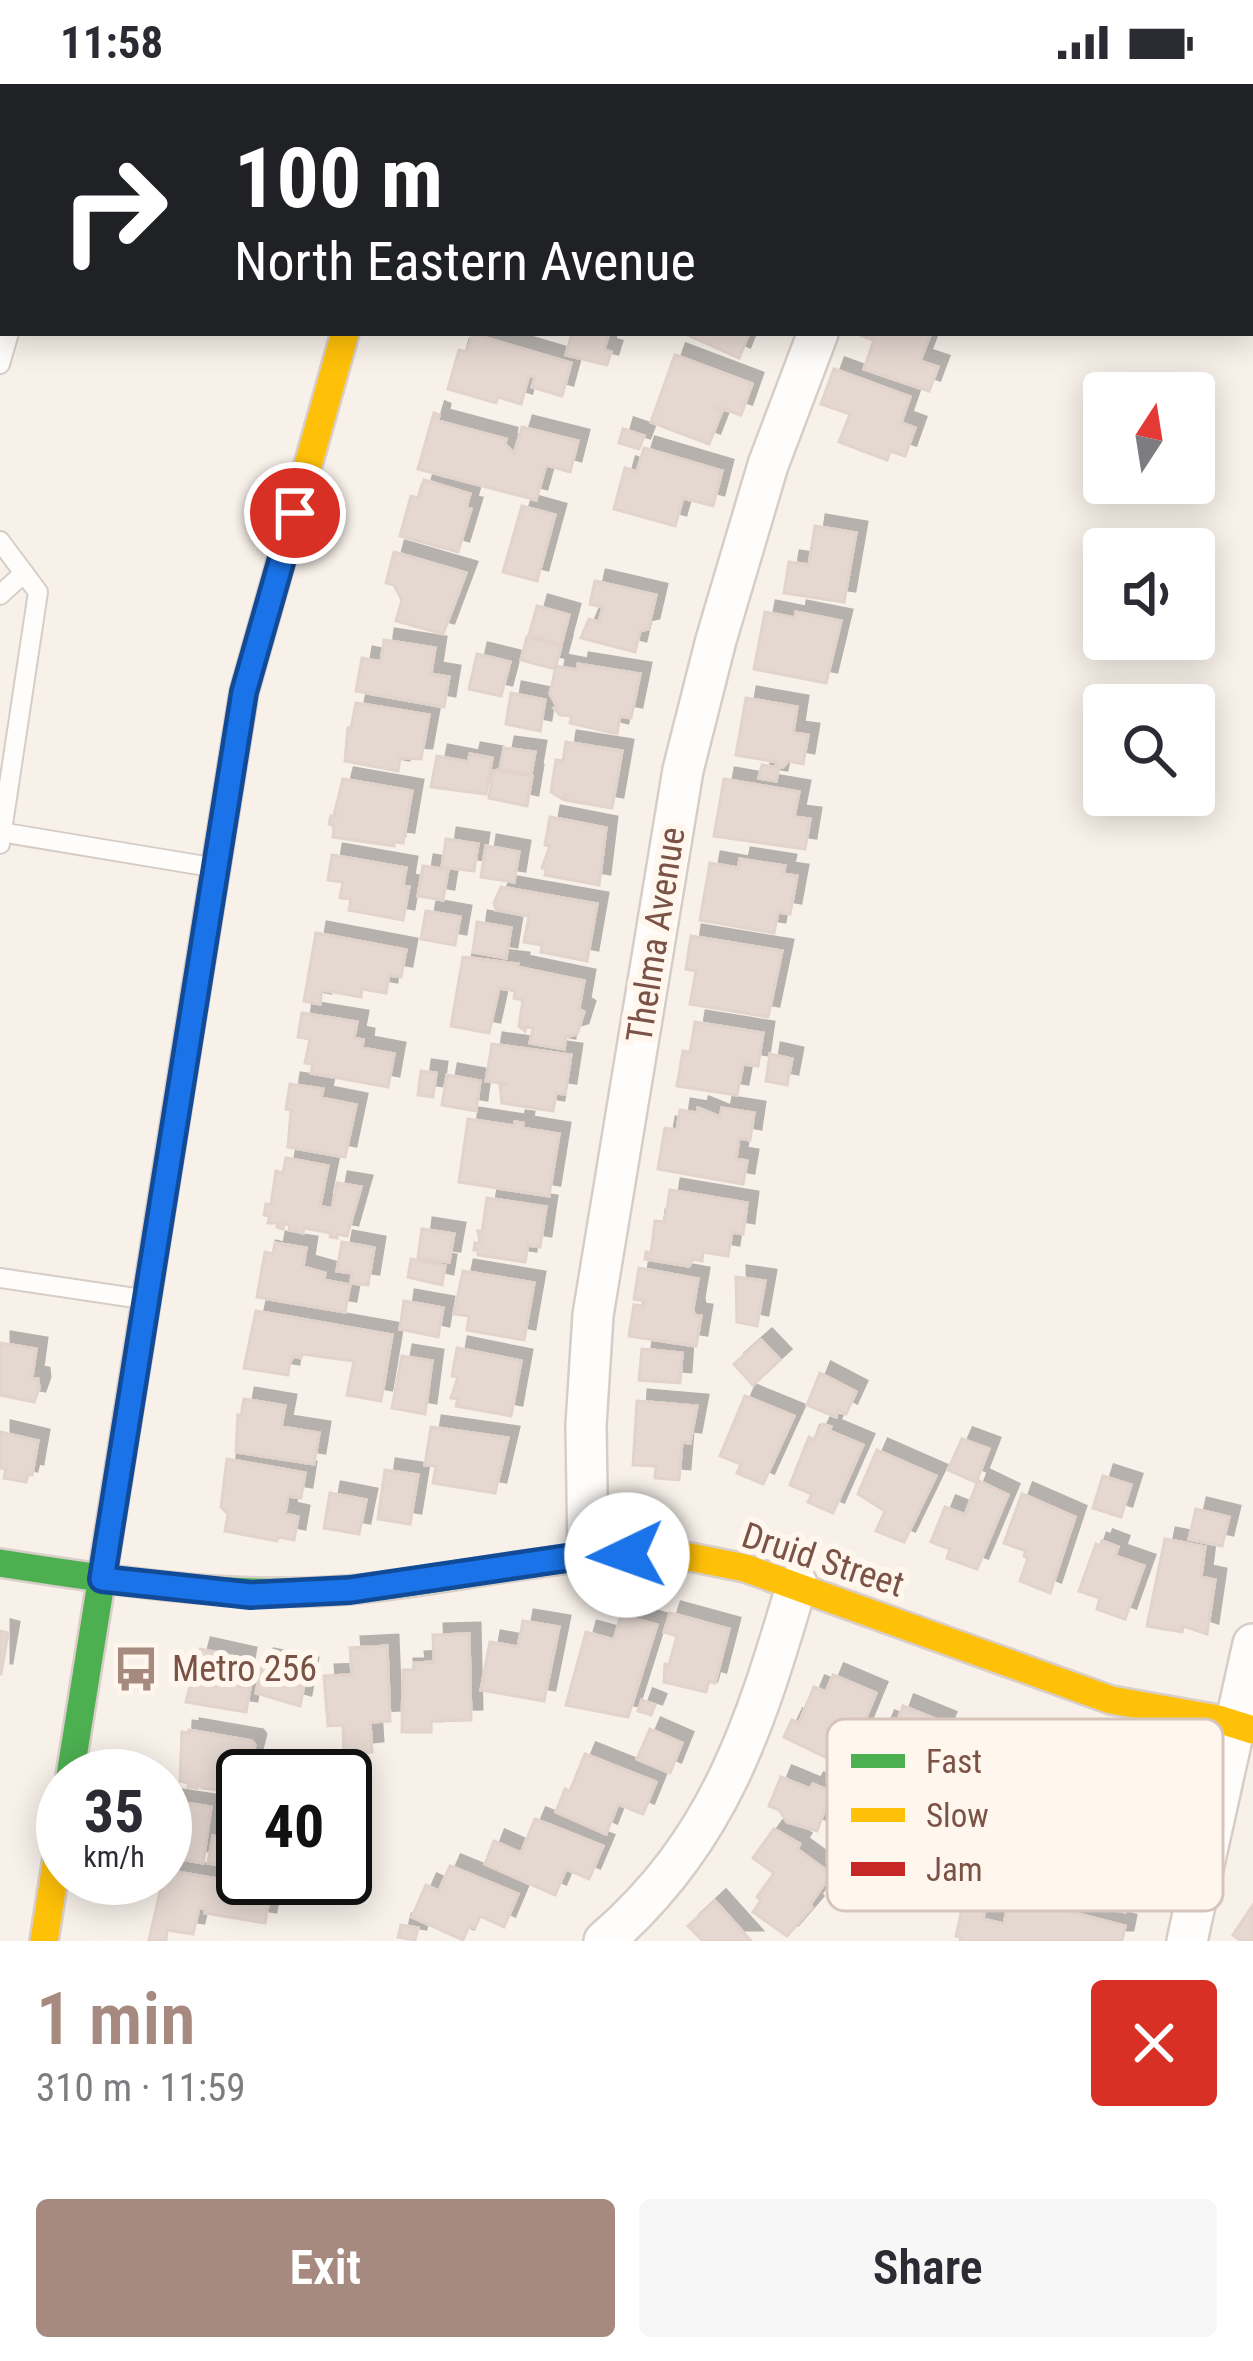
<!DOCTYPE html>
<html lang="en">
<head>
<meta charset="utf-8">
<style>
  :root { --surface:#fff; --page:#f7f7f7; --text:#2b2b33; --muted:#7c7c81; --accent:#a68a7f }
  body { margin:0; font-family:"Roboto Condensed",sans-serif; background:var(--page); color:var(--text); height:100vh; display:flex; flex-direction:column; font-size:45px; white-space:nowrap }
  * { box-sizing:border-box; margin:0 }
  p { font-size:39px; color:var(--muted) }
  .icon { flex:none; width:66px; height:66px; fill:none; stroke:currentColor; stroke-width:2; stroke-linecap:round; stroke-linejoin:round }
  .map { position:relative; height:1857px; overflow:hidden }
  .details { display:flex; flex-direction:column; background:var(--surface); flex:1 }
  .details>* { flex:none }
  .banner { position:absolute; left:0px; top:0px; width:1254px; height:252px; box-shadow:0 6px 30px #0003; background:#202124; color:#fff; overflow:hidden }
  .needle { width:78px; rotate:12deg }
  .tools { position:absolute; left:1083px; top:288px; display:grid; gap:24px }
  .tools a { display:grid; place-items:center; width:132px; height:132px; border-radius:12px; background:var(--surface); box-shadow:0 6px 30px #0003; font-size:60px }
  .speed { position:absolute; left:36px; top:1665px; display:flex; gap:24px; font-size:60px; font-weight:700; text-align:center }
  .speed>* { display:grid; place-content:center; width:156px; height:156px; border-radius:50%; background:var(--surface); box-shadow:0 6px 30px #0003; line-height:1 }
  .speed small { font-size:30px; font-weight:400 }
  .speed .limit { border:6px solid #111; border-radius:18px; background:#fff; color:#111 }
  .pin { position:absolute; display:grid; place-items:center; width:102px; height:102px; color:#fff; margin:-51px; border:6px solid #fff; border-radius:50%; box-shadow:0 3px 12px #0007 }
  .me { position:absolute; width:132px; margin:-66px; rotate:267deg; stroke-linejoin:round; filter:drop-shadow(0 0 9px #0008) }
  .turn { display:flex; align-items:center; gap:42px; height:252px; padding:0 36px; font-size:54px }
  .turn .icon { width:156px; height:156px; stroke-width:2.5 }
  .turn b { display:block; font-size:84px; line-height:102px }
  .round { display:grid; place-items:center; flex:none; width:126px; height:126px; border-radius:12px; background:var(--page) }
  .summary { display:flex; align-items:center; justify-content:space-between; height:204px; padding:0 36px }
  h1 { font-size:72px; font-weight:600; line-height:90px; color:var(--accent) }
  .cta { display:flex; gap:24px; margin-top:auto; padding:24px 36px }
  .cta a { flex:1; height:138px; border-radius:12px; background:var(--accent); color:#fff; font-size:48px; font-weight:600; line-height:138px; text-align:center }
  .cta a+a { background:var(--page); color:var(--text) }
  .status { display:flex; justify-content:space-between; align-items:center; height:84px; padding:0 60px; background:var(--surface); direction:ltr }
  .status svg { height:33px; fill:currentColor }
  .map>svg:first-child { display:block }
  .building { fill:#e5d8d1; stroke:#e2d3cb; stroke-width:3; filter:url(#shadow) }
  .lines { fill:none; stroke-linecap:round; stroke-linejoin:round }
  .lane-casing { stroke:#d7cdc7; stroke-width:22 }
  .street-casing { stroke:#d7cdc7; stroke-width:44 }
  .fast-casing { stroke:#d9cec8; stroke-width:32 }
  .slow-casing { stroke:#d9cec8; stroke-width:32 }
  .jam-casing { stroke:#d9cec8; stroke-width:32 }
  .lane { stroke:#fefdfc; stroke-width:18 }
  .street { stroke:#fefdfc; stroke-width:39 }
  .fast { stroke:#4caf50; stroke-width:27 }
  .slow { stroke:#ffc107; stroke-width:27 }
  .jam { stroke:#c62828; stroke-width:27 }
  .route-casing { stroke:#114b97; stroke-width:30 }
  .route { stroke:#1a73e8; stroke-width:21 }
  .labels { text-anchor:middle; dominant-baseline:central; stroke-width:12; stroke-linejoin:round; paint-order:stroke }
  .street-label { font-size:36px; fill:#7a5346; stroke:#fff6ed }
  .poi-label { font-size:36px; fill:#7a5346; stroke:#fff6ed; text-anchor:start }
  .key { fill:#fff6ed; stroke:#d7c5bb; stroke-width:3 }
  .key-label { font-size:33px; fill:#7a5346 }
</style>
</head>
<body>
<div class="status"><b>11:58</b><svg viewBox="0 0 49 12"><path d="M0 12V9h3v3zM5 12V6h3v6zM10 12V3h3v9zM15 12V0h3v12zM26 1h20v11H26zM47 4h2v5h-2z"/></svg></div>
<div class="map">
<svg width="1253" height="1857" viewBox="0 0 1253 1857">
  <defs>
    <filter id="shadow"><feDropShadow dx="11" dy="-11" stdDeviation="0" flood-color="#0004"/></filter>
  </defs>
  <rect width="100%" height="100%" fill="#f8f1ea"/>
  <!-- building -->
  <g class="building">
    <path d="M777 0H865L776 3Z"/>
    <path d="M572 249H609L604 266 611 268 607 281 566 271Z"/>
    <path d="M683 249H749L739 274Z"/>
    <path d="M855 249H931L920 277 938 283 929 307 864 285 874 256Z"/>
    <path d="M473 250 571 279 562 312 532 303 535 293 529 291 521 320 498 313 496 319 448 305 459 266 467 268Z"/>
    <path d="M675 271 752 300 741 331 712 321 722 327 709 360 651 338Z"/>
    <path d="M834 285 910 313 901 339 915 344 905 372 890 367 887 376 839 358 850 330 821 320Z"/>
    <path d="M434 329 439 331 438 337 506 355 505 360 514 370 522 343 578 357 570 388 546 381 536 416 418 385Z"/>
    <path d="M623 345 644 352 639 365 619 359Z"/>
    <path d="M644 364 722 387 713 422 683 414 675 442 614 425 625 384 637 388Z"/>
    <path d="M424 396 470 410 466 424 471 425 458 468 400 452 411 412 419 414Z"/>
    <path d="M522 422 555 431 537 497 503 488Z"/>
    <path d="M815 442 856 449 844 518 784 509 789 478 809 481Z"/>
    <path d="M394 468 466 489 443 550 396 537 402 516 394 501 386 499Z"/>
    <path d="M595 497 656 511 648 545 640 547 635 568 581 554 589 535 599 538 603 523 590 520Z"/>
    <path d="M537 522 569 531 561 561 529 551Z"/>
    <path d="M765 528 795 534 796 528 841 537 826 599 754 585Z"/>
    <path d="M527 553 561 563 555 585 521 576Z"/>
    <path d="M384 556 435 564 431 590 449 593 444 623 356 607 362 574 381 578Z"/>
    <path d="M477 570 510 578 501 612 469 605Z"/>
    <path d="M578 580 640 590 631 634 620 632 617 650 570 639 572 632 560 631 554 624 557 622 550 610 556 582 577 586Z"/>
    <path d="M511 609 545 616 540 647 506 640Z"/>
    <path d="M746 614 797 623 793 649 808 651 803 680 788 677 783 683 776 682 777 678 736 671Z"/>
    <path d="M356 619 429 631 421 675 400 674 398 687 345 677 348 644H351Z"/>
    <path d="M566 658 622 667 612 724 565 716 566 711 563 715 551 708 556 676 563 677Z"/>
    <path d="M504 664 535 668 531 691 500 685Z"/>
    <path d="M470 670 492 674 486 710 431 703 437 672 468 678Z"/>
    <path d="M762 681 779 684 776 697 759 694Z"/>
    <path d="M499 686 532 692 527 722 489 714 493 687Z"/>
    <path d="M343 695 412 707 403 759 394 758V762L333 753 334 742 329 740 331 732 337 733 334 731Z"/>
    <path d="M724 695 799 708 794 733 810 735 805 765 714 752Z"/>
    <path d="M550 733 606 744 599 801 545 791 546 785 542 784 550 762 545 761Z"/>
    <path d="M446 755 478 760 474 787 442 783Z"/>
    <path d="M486 762 519 768 514 798 481 793Z"/>
    <path d="M332 771 406 784 403 802 409 803 403 836 349 826 351 815 340 814 343 798 328 796Z"/>
    <path d="M740 775 785 782 783 790 797 792 790 830 778 828 774 849 700 836 710 779 738 784Z"/>
    <path d="M423 782 448 786 443 816 418 812Z"/>
    <path d="M501 803 597 820 587 877 541 868 542 861 524 858 529 832 496 826 494 819Z"/>
    <path d="M426 827 460 833 455 861 421 855Z"/>
    <path d="M477 838 511 844 506 874 473 868Z"/>
    <path d="M316 849 406 866 401 893 389 891 386 909 362 905 361 913 322 906 320 920 304 917Z"/>
    <path d="M691 852 782 867 768 933 690 920 696 887 686 885Z"/>
    <path d="M463 873 518 880 517 883 584 897 579 925 584 928 577 950 566 953 564 965 530 959 533 944 526 943 525 947 519 942 523 916 514 914 515 907 499 904 489 949 451 942Z"/>
    <path d="M302 929 357 938 354 954 363 956 362 964 394 970 388 1003 311 989 313 980 305 979 310 955 298 953Z"/>
    <path d="M695 938 763 949 758 982 743 980 737 1011 677 1002 683 967 690 968Z"/>
    <path d="M492 960 571 971 565 1010 556 1009 553 1027 502 1019 500 1002 509 1000 486 997Z"/>
    <path d="M770 970 792 975 787 1001 766 997Z"/>
    <path d="M421 987 436 989 433 1013 418 1011Z"/>
    <path d="M447 991 480 997 476 1027 442 1021Z"/>
    <path d="M290 1000 323 1005 321 1014 356 1021 345 1073 288 1063 291 1026 286 1025Z"/>
    <path d="M698 1024 720 1033 722 1024 754 1029 750 1056 739 1054 736 1075 747 1077 743 1100 658 1085 665 1044 677 1046 680 1026 697 1029Z"/>
    <path d="M468 1035 514 1042 515 1038 523 1039 522 1044 559 1050 549 1112 459 1098Z"/>
    <path d="M286 1074 328 1082 320 1122 332 1125 337 1099 361 1103 347 1152 337 1150V1154L330 1153 331 1149 304 1144 303 1149 296 1147V1142L295 1147 289 1146 290 1141 284 1140 283 1145 277 1143 278 1139H268L270 1132 264 1131 266 1120 271 1121 276 1087 283 1089Z"/>
    <path d="M670 1106 747 1119 743 1150 732 1148 728 1172 703 1168 702 1177 693 1175 689 1182 645 1175 646 1168 651 1169 655 1137 665 1138Z"/>
    <path d="M487 1114 546 1123 540 1163 528 1161 525 1178 478 1171V1166H474L475 1159H480L478 1147 482 1148Z"/>
    <path d="M422 1145 454 1150 449 1178 418 1174Z"/>
    <path d="M342 1158 374 1164 368 1201 351 1199 352 1189 337 1187Z"/>
    <path d="M275 1159 306 1164 303 1183 325 1189 324 1196 350 1201 345 1228 257 1213 265 1168 273 1170Z"/>
    <path d="M411 1175 445 1182 442 1201 408 1193Z"/>
    <path d="M639 1184 698 1195 693 1225 694 1231 701 1232 696 1262 629 1252 634 1221 644 1222 645 1217 634 1215Z"/>
    <path d="M463 1187 534 1199 524 1256 467 1246 469 1232 454 1230Z"/>
    <path d="M736 1193 765 1197 757 1242 737 1238Z"/>
    <path d="M404 1217 443 1224 438 1253 400 1245Z"/>
    <path d="M256 1227 392 1251 381 1317 347 1311 354 1277 302 1270 301 1274 294 1272 290 1277 288 1291 244 1284Z"/>
    <path d="M761 1256 780 1276 753 1301 734 1280Z"/>
    <path d="M0 1259 36 1265 32 1294 38 1295 39 1304 34 1318 0 1311Z"/>
    <path d="M457 1264 521 1277 511 1332 456 1322 458 1315 451 1314 458 1293 452 1292Z"/>
    <path d="M642 1265 682 1269 680 1299 639 1296Z"/>
    <path d="M402 1272 432 1277 425 1330 392 1324Z"/>
    <path d="M820 1289 856 1308 846 1330 838 1326 836 1333 807 1321Z"/>
    <path d="M745 1312 794 1332 763 1400 737 1389 741 1380 720 1372Z"/>
    <path d="M244 1315 285 1322 281 1343 319 1349 314 1380 236 1368 238 1331 241 1332Z"/>
    <path d="M637 1317 697 1322 690 1359 682 1358 679 1396 655 1394 656 1382 633 1381Z"/>
    <path d="M822 1340 831 1343 829 1347 863 1361 833 1429 808 1418 812 1410 790 1401 809 1353 814 1356Z"/>
    <path d="M431 1343 508 1354 495 1409 433 1399 436 1382 425 1381Z"/>
    <path d="M0 1348 38 1357 32 1391 28 1390 26 1398 4 1394 6 1385 0 1384Z"/>
    <path d="M962 1355 989 1365 977 1396 1008 1411 977 1485 947 1474 950 1465 931 1458 945 1423 965 1431 977 1399 948 1386Z"/>
    <path d="M877 1366 936 1392 904 1458 876 1447 885 1427 858 1410Z"/>
    <path d="M227 1375 305 1389 301 1414 288 1412 285 1430 298 1433 294 1456 278 1453 277 1457 225 1447 228 1430 221 1423Z"/>
    <path d="M385 1386 418 1391 410 1440 378 1435Z"/>
    <path d="M1103 1392 1131 1401 1121 1433 1093 1424Z"/>
    <path d="M330 1409 366 1416 359 1450 324 1444Z"/>
    <path d="M1022 1410 1075 1433 1050 1509 1020 1497 1028 1474 1024 1472 1026 1467 1004 1459Z"/>
    <path d="M1196 1425 1229 1433 1222 1462 1189 1455Z"/>
    <path d="M1165 1455 1205 1463 1201 1493 1215 1496 1207 1550 1183 1542 1182 1548 1147 1542Z"/>
    <path d="M1102 1457 1118 1463 1115 1472 1144 1482 1125 1535 1097 1525 1100 1514 1079 1507 1096 1460 1100 1462Z"/>
    <path d="M670 1529 729 1545 715 1599 709 1597 706 1608 664 1598 665 1580 669 1581 677 1552 664 1548Z"/>
    <path d="M621 1531 657 1541 628 1633 566 1621 586 1548 614 1556Z"/>
    <path d="M523 1537 559 1543 544 1617 481 1606 490 1558 518 1563Z"/>
    <path d="M0 1547 8 1549 1 1590H0Z"/>
    <path d="M469 1550 471 1636 431 1637V1648H402L403 1586H415L414 1579 434 1578 433 1551Z"/>
    <path d="M387 1562 390 1637 370 1638 372 1668 344 1671 343 1641 328 1642 324 1592 352 1591 350 1564Z"/>
    <path d="M200 1565 245 1575 240 1603 250 1604 246 1628 186 1618Z"/>
    <path d="M263 1576 307 1585 300 1622 256 1609Z"/>
    <path d="M833 1591 876 1609 856 1658 860 1660 854 1673 829 1665 825 1673 784 1653 792 1636 799 1639 814 1603 826 1608Z"/>
    <path d="M642 1616 655 1621 651 1631 638 1627Z"/>
    <path d="M903 1622 945 1639 925 1688 918 1685 902 1709 877 1699 859 1743 832 1732 850 1686 874 1696 883 1674 871 1669 884 1638 891 1641 893 1635 898 1636Z"/>
    <path d="M650 1645 682 1659 670 1689 637 1675Z"/>
    <path d="M189 1646 252 1657 255 1661 247 1692H243V1708L202 1704 197 1700V1704L188 1703 189 1699 180 1697 182 1648 189 1649Z"/>
    <path d="M585 1670 656 1698 643 1730 618 1720 606 1750 556 1728 565 1705 570 1707Z"/>
    <path d="M263 1681 295 1687 294 1692H262Z"/>
    <path d="M781 1693 810 1705 813 1700 831 1708 817 1747 787 1738 779 1726 769 1722Z"/>
    <path d="M172 1717 211 1723 203 1779 180 1775V1779L173 1778 174 1774 165 1773Z"/>
    <path d="M535 1735 603 1762 589 1795 566 1785 555 1811 485 1780 494 1757 521 1769Z"/>
    <path d="M774 1745 800 1760 797 1765 831 1790 810 1821 812 1823 787 1852 753 1828 761 1816 757 1813 774 1789 753 1774Z"/>
    <path d="M213 1752 230 1756 224 1782 208 1779Z"/>
    <path d="M450 1782 518 1810 504 1843 480 1832 475 1844 469 1842 463 1856 412 1833 426 1801 439 1807Z"/>
    <path d="M165 1786 271 1804 265 1839 205 1829 206 1825 199 1824 193 1850 167 1846 166 1857 149 1856Z"/>
    <path d="M1098 1791 1132 1798 1125 1828 1092 1821Z"/>
    <path d="M1017 1814 1125 1842 1122 1857H960L961 1853 956 1852 963 1821 985 1826 983 1835 1004 1840 1007 1826 1015 1827Z"/>
    <path d="M715 1817 751 1857H703L688 1842Z"/>
    <path d="M1253 1821V1857H1241L1233 1851Z"/>
    <path d="M401 1841 418 1844 415 1856 398 1853Z"/>
  </g>
  <g class="lines">
    <!-- lane casing -->
    <g class="lane-casing">
      <g id="lane">
        <path d="M0 62H3"/>
        <path d="M0 280 9 249"/>
        <path d="M0 457 38 508 0 760"/>
        <path d="M0 511 24 489"/>
        <path d="M0 748 211 783"/>
        <path d="M0 1194 142 1215"/>
      </g>
    </g>
    <!-- street casing -->
    <g class="street-casing">
      <g id="street">
        <path d="M909 3 911 0"/>
        <path d="M588 1471 586 1341 593 1231 683 686 716 556 768 381 818 249"/>
        <path d="M604 1857C720 1757 755 1641 797 1500"/>
        <path d="M1187 1857 1253 1560"/>
      </g>
    </g>
    <!-- fast casing -->
    <g class="fast-casing">
      <g id="fast">
        <path d="M420 3 421 0"/>
        <path d="M0 1479C115 1497 231 1515 347 1506 433 1499 517 1478 602 1472"/>
        <path d="M70 1692 189 949"/>
      </g>
    </g>
    <!-- slow casing -->
    <g class="slow-casing">
      <g id="slow">
        <path d="M296 424 345 249"/>
        <path d="M602 1472 690 1473 745 1484 1111 1616 1218 1635 1253 1646"/>
        <path d="M44 1857 63 1736"/>
      </g>
    </g>
    <!-- jam casing -->
    <g class="jam-casing">
      <path id="jam" d="M189 949 244 608 296 424"/>
    </g>
    <!-- lane -->
    <use href="#lane" class="lane"/>
    <!-- street -->
    <use href="#street" class="street"/>
    <!-- fast -->
    <use href="#fast" class="fast"/>
    <!-- slow -->
    <use href="#slow" class="slow"/>
    <!-- jam -->
    <use href="#jam" class="jam"/>
  </g>
  <g class="lines">
    <!-- route casing -->
    <g class="route-casing">
      <path id="route" d="M295 429 244 608 102 1495 251 1511 350 1506 587 1471H627"/>
    </g>
    <!-- route -->
    <use href="#route" class="route"/>
  </g>
  <!-- icons -->
  <defs>
    <g id="bus-bare" transform="scale(3.6)"><path d="M-5-6H5V4H4V6H2V4H-2V6H-4V4H-5ZM-3.5-4V0h7V-4ZM-3.5 1.2v1.5H-2V1.2ZM2 1.2v1.5H3.5V1.2Z" fill="#a68a7f" stroke="#fff6ed" stroke-width="2.5" paint-order="stroke"/></g>
  </defs>
  <g fill-rule="evenodd">
    <use href="#bus-bare" x="136" y="1585"/>
  </g>
  <g class="labels">
    <!-- street labels -->
    <g class="street-label">
      <text transform="translate(656 851) rotate(-81)">Thelma Avenue</text>
      <text transform="translate(823 1476) rotate(18)">Druid Street</text>
    </g>
    <!-- poi labels -->
    <g class="poi-label">
      <text x="172" y="1585">Metro 256</text>
    </g>
  </g>
  <!-- legend -->
  <rect x="827" y="1635" width="396" height="192" rx="18" class="key"/>
  <rect x="851" y="1670" width="54" height="14" fill="#4caf50"/>
  <rect x="851" y="1724" width="54" height="14" fill="#ffc107"/>
  <rect x="851" y="1778" width="54" height="14" fill="#c62828"/>
  <g class="key-label">
    <text x="926" y="1689">Fast</text>
    <text x="926" y="1743">Slow</text>
    <text x="926" y="1797">Jam</text>
  </g>
</svg>
<div class="tools">
<a><svg class="needle" viewBox="-14 -14 28 28"><path d="M0-13l5 13h-10z" fill="#e53935"/><path d="M0 13l5-13h-10z" fill="#7c7c81"/></svg></a>
<a><svg class="icon" aria-label="sound" viewBox="0 0 24 24"><path d="M4 9h4l5-4v14l-5-4H4zM17 9q2 3 0 6"/></svg></a>
<a><svg class="icon" aria-label="search" viewBox="0 0 24 24"><circle cx="10" cy="10" r="6"/><path d="M15 15l6 6"/></svg></a>
</div>
<div class="speed"><div>35<small>km/h</small></div><div class="limit">40</div></div>
<div class="pin" style="left:295px;top:429px;background:#d93025"><svg class="icon" aria-label="arrive" viewBox="0 0 24 24"><path d="M6 21V4h12l-3 4 3 4H6"/></svg></div>
<svg class="me" style="left:627px;top:1471px" viewBox="-20 -20 40 40"><circle r="19" fill="#fff"/><path d="M0-13L10 11 0 6-10 11z" fill="#1a73e8"/></svg>
<div class="banner">
<div class="turn"><svg class="icon" aria-label="right" viewBox="0 0 24 24"><path d="M7 20v-9h11M14 6l5 5-5 5"/></svg><div><b>100 m</b>North Eastern Avenue</div></div>
</div>
</div>
<section class="details">
<div class="summary"><div><h1>1 min</h1><p>310 m · 11:59</p></div><a class="round" style="background:#d93025;color:#fff"><svg class="icon" aria-label="close" viewBox="0 0 24 24"><path d="M6 6l12 12M18 6L6 18"/></svg></a></div>
<div class="cta"><a>Exit</a><a>Share</a></div>
</section>
</body>
</html>
